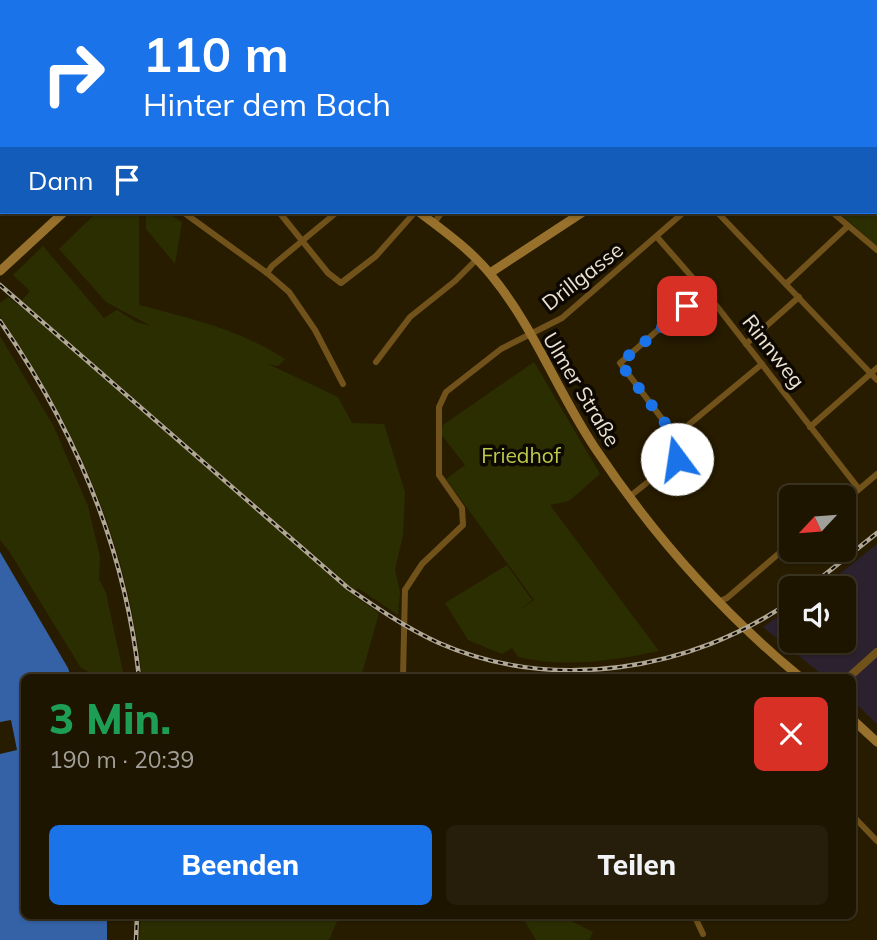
<!DOCTYPE html>
<html lang="de">
<head>
<meta charset="utf-8">
<style>
  :root { --surface:#1e1500; --page:#261e0a; --text:#f1f3f6; --muted:#a19f99; --line:#3c3422; --accent:#1a73e8 }
  body { margin:0; font-family:Mulish,sans-serif; background:var(--page); color:var(--text); height:100vh; display:flex; flex-direction:column; font-size:26px; white-space:nowrap }
  * { box-sizing:border-box; margin:0 }
  p { font-size:23px; color:var(--muted) }
  .icon { flex:none; width:38px; height:38px; fill:none; stroke:currentColor; stroke-width:2; stroke-linecap:round; stroke-linejoin:round }
  .map { position:relative; flex:1; overflow:hidden }
  .side { position:absolute; left:21px; top:674px; width:835px; height:245px; display:flex; flex-direction:column; background:var(--surface); border-radius:10px; box-shadow:0 2px 5px #0004,0 0 0 2px var(--line) }
  .side>* { flex:none }
  .top-card { position:absolute; left:0px; top:0px; width:878px; height:214px; box-shadow:0 2px 5px #0004,0 0 0 2px var(--line); background:#1a73e8; color:#fff; overflow:hidden }
  .needle { width:46px; rotate:244deg }
  .controls { position:absolute; left:779px; top:485px; display:grid; gap:14px }
  .controls a { display:grid; place-items:center; width:77px; height:77px; border-radius:10px; background:var(--surface); box-shadow:0 2px 5px #0004,0 0 0 2px var(--line); font-size:35px }
  .pin { position:absolute; display:grid; place-items:center; width:60px; height:60px; color:#fff; margin:-30px; border-radius:14px; box-shadow:0 4px 10px #0006 }
  .me { position:absolute; width:77px; margin:-38px; rotate:346deg; stroke-linejoin:round; filter:drop-shadow(0 0 5px #0008) }
  .turn { display:flex; align-items:center; gap:24px; height:147px; padding:0 28px; font-size:32px }
  .turn .icon { width:91px; height:91px; stroke-width:2.5 }
  .turn b { display:block; font-size:49px; line-height:60px }
  .then { display:flex; align-items:center; height:66px; padding:0 28px; background:#0003; gap:14px; font-size:26px }
  .round { display:grid; place-items:center; flex:none; width:74px; height:74px; border-radius:10px; background:var(--page) }
  .headline { display:flex; align-items:center; justify-content:space-between; height:119px; padding:0 28px }
  h1 { font-size:42px; font-weight:800; line-height:52px; color:#1e9e55 }
  .button { display:flex; gap:14px; margin-top:auto; padding:14px 28px }
  .button a { flex:1; height:80px; border-radius:10px; background:var(--accent); color:#fff; font-size:28px; font-weight:800; line-height:80px; text-align:center }
  .button a+a { background:var(--page); color:var(--text) }
  .map>svg:first-child { display:block }
  .commercial { fill:#2c212e }
  .green { fill:#2a2e00 }
  .water { fill:#3562a6 }
  .lines { fill:none; stroke-linecap:round; stroke-linejoin:round }
  .stream { stroke:#3562a6; stroke-width:2 }
  .minor { stroke:#71521b; stroke-width:6 }
  .tertiary { stroke:#71521b; stroke-width:8 }
  .secondary { stroke:#98712c; stroke-width:9 }
  .rail-casing { stroke:#b0a794; stroke-width:4.5 }
  .rail { stroke:#0d0801; stroke-width:2; stroke-dasharray:5; stroke-linecap:butt }
  .route { stroke:#1a73e8; stroke-width:12; stroke-dasharray:0 21.6 }
  .labels { text-anchor:middle; dominant-baseline:central; stroke-width:7; stroke-linejoin:round; paint-order:stroke }
  .street-label { font-size:21px; fill:#eae2d2; stroke:#0d0801 }
  .park-label { font-size:21px; fill:#bbca4b; stroke:#0d0801 }
</style>
</head>
<body>
<div class="map">
<svg width="877" height="940" viewBox="0 0 877 940">
  <rect width="100%" height="100%" fill="#281c00"/>
  <!-- commercial -->
  <path class="commercial" d="M877 544V724L852 700V677H825L763 627 791 608V640H844V588H822Z"/>
  <!-- green -->
  <g class="green">
    <path d="M877 198V246L838 212H877Z"/>
    <path d="M97 212H139V305C189 318 241 330 285 359L278 366 268 364 338 397 352 423 384 424 405 492 403 535 395 570 400 592 398 615 358 588 353 595 379 613 361 677H142C128 542 76 428 0 316V303L8 297 18 305 30 291 13 275 43 246 104 318 117 310 136 322 151 326 106 302 59 249Z"/>
    <path d="M146 212H166L182 222 175 264 146 229Z"/>
    <path d="M0 336 53 425 88 506 100 557 99 579 106 593 124 677H99L81 668 9 551 0 540Z"/>
    <path d="M534 362 600 474 569 501 550 505 659 651C612 661 565 668 518 657L512 648 502 654 468 640 445 603 507 565 532 600 519 610 534 600 446 479 465 465 441 434 443 425Z"/>
    <path d="M141 915H340L329 940H139Z"/>
    <path d="M521 915H560L593 932 589 940H536Z"/>
  </g>
  <!-- water -->
  <path class="water" d="M0 552 68 668 71 677H24V915H107V940H0V754L17 750 11 720 0 722Z"/>
  <g class="lines">
    <!-- stream -->
    <g class="stream">
      <path d="M255 0 259 2"/>
      <path d="M726 0 727 2"/>
      <path d="M548 2H563"/>
      <path d="M674 2 681 0"/>
      <path d="M877 198V199"/>
    </g>
    <!-- minor -->
    <g class="minor">
      <path d="M223 0V2"/>
      <path d="M406 0 407 2"/>
      <path d="M832 2 833 0"/>
      <path d="M0 10 2 12"/>
      <path d="M183 212 267 273 289 292 315 330 343 384"/>
      <path d="M279 212 328 273 341 283 376 256 415 212"/>
      <path d="M717 212 877 380"/>
      <path d="M832 212 877 250"/>
      <path d="M434 223 442 212"/>
      <path d="M657 237 712 300 859 489"/>
      <path d="M267 273 272 266 337 212"/>
      <path d="M786 284 848 226"/>
      <path d="M746 344 799 297"/>
      <path d="M376 362 410 317 455 281 477 259"/>
      <path d="M810 427 877 368"/>
      <path d="M675 436 762 364"/>
      <path d="M629 497 677 459 682 451 675 436 620 363 704 290"/>
      <path d="M844 502 877 474"/>
      <path d="M718 602 727 598 791 543"/>
      <path d="M403 677 405 590 422 564 463 525 462 508 439 475V407L446 392 501 349 562 318 684 212"/>
      <path d="M852 815 877 841"/>
      <path d="M694 915 703 934"/>
    </g>
    <!-- tertiary -->
    <path class="tertiary" d="M849 677 877 652"/>
    <!-- secondary -->
    <g class="secondary">
      <path d="M107 0 111 2"/>
      <path d="M419 212C444 231 471 250 491 275 534 327 558 393 595 448 653 535 720 611 800 677"/>
      <path d="M0 271 64 212"/>
      <path d="M490 273 583 212"/>
      <path d="M852 719 877 742"/>
    </g>
    <!-- rail casing -->
    <g class="rail-casing">
      <g id="rail">
        <path d="M0 285 348 588C377 608 406 628 439 643 553 693 691 671 791 601"/>
        <path d="M0 321C74 428 125 548 139 677"/>
        <path d="M808 588 877 533"/>
        <path d="M136 940 137 915"/>
      </g>
    </g>
    <!-- rail -->
    <use href="#rail" class="rail"/>
  </g>
  <g class="lines">
    <!-- route -->
    <path class="route" d="M677 459 682 451 680 443 620 363 687 306"/>
  </g>
  <g class="labels">
    <!-- street labels -->
    <g class="street-label">
      <text transform="translate(582 276) rotate(-38)">Drillgasse</text>
      <text transform="translate(774 351) rotate(52)">Rinnweg</text>
      <text transform="translate(582 389) rotate(59)">Ulmer Straße</text>
    </g>
    <!-- park labels -->
    <g class="park-label">
      <text x="521" y="455">Friedhof</text>
    </g>
  </g>
</svg>
<div class="controls">
<a><svg class="needle" viewBox="-14 -14 28 28"><path d="M0-13l5 13h-10z" fill="#e53935"/><path d="M0 13l5-13h-10z" fill="#a19f99"/></svg></a>
<a><svg class="icon" aria-label="sound" viewBox="0 0 24 24"><path d="M4 9h4l5-4v14l-5-4H4zM17 9q2 3 0 6"/></svg></a>
</div>
<div class="pin" style="left:687px;top:306px;background:#d93025"><svg class="icon" aria-label="arrive" viewBox="0 0 24 24"><path d="M6 21V4h12l-3 4 3 4H6"/></svg></div>
<svg class="me" style="left:677px;top:459px" viewBox="-20 -20 40 40"><circle r="19" fill="#fff"/><path d="M0-13L10 11 0 6-10 11z" fill="#1a73e8"/></svg>
<div class="top-card">
<div class="turn"><svg class="icon" aria-label="right" viewBox="0 0 24 24"><path d="M7 20v-9h11M14 6l5 5-5 5"/></svg><div><b>110 m</b>Hinter dem Bach</div></div>
<div class="then">Dann<svg class="icon" aria-label="arrive" viewBox="0 0 24 24"><path d="M6 21V4h12l-3 4 3 4H6"/></svg></div>
</div>
<section class="side">
<div class="headline"><div><h1>3 Min.</h1><p>190 m · 20:39</p></div><a class="round" style="background:#d93025;color:#fff"><svg class="icon" aria-label="close" viewBox="0 0 24 24"><path d="M6 6l12 12M18 6L6 18"/></svg></a></div>
<div class="button"><a>Beenden</a><a>Teilen</a></div>
</section>
</div>
</body>
</html>
